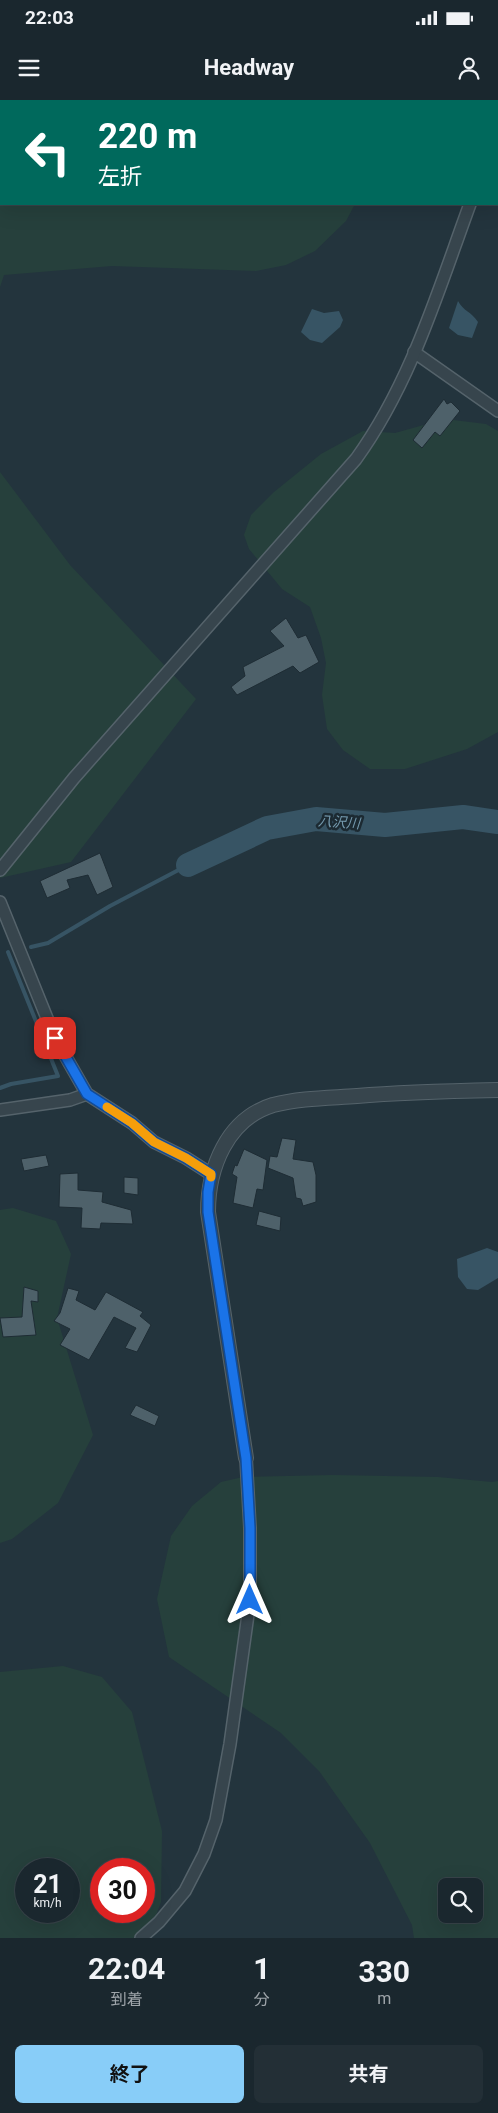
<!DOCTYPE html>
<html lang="ja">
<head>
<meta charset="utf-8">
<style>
  :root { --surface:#1a272e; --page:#232f36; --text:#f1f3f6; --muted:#9fa5aa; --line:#38444a; --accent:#88cdf8 }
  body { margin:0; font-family:Roboto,"Noto Sans JP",sans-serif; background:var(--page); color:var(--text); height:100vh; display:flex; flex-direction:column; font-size:19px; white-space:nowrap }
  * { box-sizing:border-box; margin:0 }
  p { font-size:16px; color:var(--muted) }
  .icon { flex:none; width:28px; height:28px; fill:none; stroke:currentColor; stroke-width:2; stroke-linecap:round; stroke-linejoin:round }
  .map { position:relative; height:1838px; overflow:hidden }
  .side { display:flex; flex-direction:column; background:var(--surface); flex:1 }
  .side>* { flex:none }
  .top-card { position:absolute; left:0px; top:0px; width:499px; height:105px; box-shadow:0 5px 20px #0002,0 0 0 1px var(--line); background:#00695c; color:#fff; overflow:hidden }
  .tools { position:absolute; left:438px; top:1778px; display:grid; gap:10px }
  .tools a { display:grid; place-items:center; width:45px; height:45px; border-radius:8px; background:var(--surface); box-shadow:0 5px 20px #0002,0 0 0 1px var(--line); font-size:25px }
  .speed { position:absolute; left:15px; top:1758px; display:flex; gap:10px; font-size:25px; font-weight:700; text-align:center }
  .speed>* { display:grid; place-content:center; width:65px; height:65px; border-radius:50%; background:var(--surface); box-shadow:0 5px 20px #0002,0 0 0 1px var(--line); line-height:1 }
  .speed small { font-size:12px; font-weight:400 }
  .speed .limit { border:8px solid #d22; background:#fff; color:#111 }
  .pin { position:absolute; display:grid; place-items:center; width:42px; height:42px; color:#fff; margin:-21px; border-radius:10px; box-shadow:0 2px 8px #0006 }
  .me { position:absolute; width:55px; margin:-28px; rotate:0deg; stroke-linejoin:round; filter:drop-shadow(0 0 4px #0008) }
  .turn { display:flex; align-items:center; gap:18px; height:105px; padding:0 15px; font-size:22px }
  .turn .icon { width:65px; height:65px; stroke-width:2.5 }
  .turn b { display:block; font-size:35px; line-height:42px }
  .eta { display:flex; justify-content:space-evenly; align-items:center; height:85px; text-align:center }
  .eta b { font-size:30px; font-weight:700; line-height:35px }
  .primary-button { display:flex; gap:10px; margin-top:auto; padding:10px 15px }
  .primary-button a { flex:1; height:58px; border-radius:8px; background:var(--accent); color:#111; font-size:20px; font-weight:700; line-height:58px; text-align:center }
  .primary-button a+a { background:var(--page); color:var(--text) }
  .status { display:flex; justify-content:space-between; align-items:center; height:35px; padding:0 25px; background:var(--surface); direction:ltr }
  .status svg { height:14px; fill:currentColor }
  header { display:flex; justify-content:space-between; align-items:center; height:65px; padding:0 15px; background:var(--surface); font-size:22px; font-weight:700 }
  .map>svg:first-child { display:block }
  .green { fill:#26403c; fill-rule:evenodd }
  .water { fill:#375464 }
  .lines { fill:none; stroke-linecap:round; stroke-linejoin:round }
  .stream { stroke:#375464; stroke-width:4 }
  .river { stroke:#375464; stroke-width:24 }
  .building { fill:#4e616a; stroke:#1e2c34 }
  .minor-casing { stroke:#55636b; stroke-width:14 }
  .tertiary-casing { stroke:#55636b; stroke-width:16 }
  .minor { stroke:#37454d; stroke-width:11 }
  .tertiary { stroke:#37454d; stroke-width:14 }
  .route-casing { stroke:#114b97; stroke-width:12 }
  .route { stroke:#1a73e8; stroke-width:9 }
  .slow { stroke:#f59e0b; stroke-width:9 }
  .labels { text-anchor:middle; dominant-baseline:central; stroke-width:5; stroke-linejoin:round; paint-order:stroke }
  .water-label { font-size:14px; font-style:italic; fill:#7398ac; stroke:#1c2a32 }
</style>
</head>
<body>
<div class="status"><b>22:03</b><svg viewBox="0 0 49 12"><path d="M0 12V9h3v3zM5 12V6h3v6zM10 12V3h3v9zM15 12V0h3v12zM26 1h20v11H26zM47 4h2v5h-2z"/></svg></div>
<header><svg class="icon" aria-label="menu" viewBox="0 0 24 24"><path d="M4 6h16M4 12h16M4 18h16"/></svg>Headway<svg class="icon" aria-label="person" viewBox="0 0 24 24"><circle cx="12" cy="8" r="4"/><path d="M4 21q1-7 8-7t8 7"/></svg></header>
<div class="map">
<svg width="498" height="1838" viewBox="0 0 498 1838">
  <rect width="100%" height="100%" fill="#23343d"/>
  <!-- green -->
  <g class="green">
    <path d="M0 0 313 1H1V104H355L346 121 315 151 286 165 256 171 112 166 4 175 0 187Z"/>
    <path d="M445 319 486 324 498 331V632L467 649 405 669H370L343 650 327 629 322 595 326 563 321 538 310 507 282 489 249 449 244 435 251 415 274 392 321 354 363 331 395 333Z"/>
    <path d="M0 372 70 465 196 599 71 762 0 778Z"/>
    <path d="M13 1108 56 1121 71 1154 57 1218 93 1335 58 1403 12 1439 0 1443V1110Z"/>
    <path d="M333 1375 438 1377 492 1382 498 1381V1838H414L412 1825 370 1743 319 1671 281 1633 169 1557 157 1499 171 1436 192 1406 221 1382 243 1377ZM446 1786H474V1814H446Z"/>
    <path d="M63 1566 102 1577 132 1612 162 1731 161 1802 147 1838H0V1572ZM26 1769H69V1811H26ZM101 1769H144V1811H101Z"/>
  </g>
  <!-- water -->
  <g class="water">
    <path d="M458 201C463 211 472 212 478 222L472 238 458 235 449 228Z"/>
    <path d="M312 209 324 213 339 211 343 220 340 227 322 243 310 240 301 232Z"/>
    <path d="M487 1148 498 1152V1178L478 1190 467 1189 458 1177 457 1159Z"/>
  </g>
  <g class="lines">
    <!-- stream -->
    <g class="stream">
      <path d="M31 847 48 843 110 806 188 765"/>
      <path d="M0 988 11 984 58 976 8 852"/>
    </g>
    <!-- river -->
    <path class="river" d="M188 765 267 728 316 719 385 725 463 717 498 722"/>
  </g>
  <!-- building -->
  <g class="building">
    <path d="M444 299 447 304 451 302 460 311 440 336 435 332 422 348 413 340Z"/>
    <path d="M286 518 298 538 306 535 319 562 300 573 293 566 237 595 231 587 245 576 243 567 284 546 270 531Z"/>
    <path d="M100 753 113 787 97 795 88 775 67 780 70 788 47 798 40 781Z"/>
    <path d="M282 1038 296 1040 293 1059 313 1062 316 1075V1102L303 1106 301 1099 296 1098 293 1078 268 1068 270 1056 277 1057Z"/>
    <path d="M244 1049 267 1060 263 1090 257 1089 253 1108 233 1103 237 1077 232 1074 235 1065 237 1066Z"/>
    <path d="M46 1055 49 1066 24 1071 21 1059Z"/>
    <path d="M78 1073V1090L103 1092 102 1102 131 1110 133 1124 101 1123 100 1129 81 1128 82 1108 59 1107 60 1074Z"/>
    <path d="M124 1077 138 1078V1095L124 1093Z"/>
    <path d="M259 1111 281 1117 280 1131 256 1125Z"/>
    <path d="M24 1187 38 1191V1202L31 1201 36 1235 3 1237 0 1218 22 1217Z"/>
    <path d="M68 1188 79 1191 76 1200 95 1210 106 1192 143 1212 140 1216 151 1225 137 1252 125 1248 136 1228 114 1217 89 1260 60 1245 70 1229 54 1221 60 1213Z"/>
    <path d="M136 1305 159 1316 155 1326 130 1315Z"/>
  </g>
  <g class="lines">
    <!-- minor casing -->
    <g class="minor-casing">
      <g id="minor">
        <path d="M498 29V28"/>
        <path d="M414 252 498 311"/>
        <path d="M0 770 74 678 356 359C411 283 438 191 470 104"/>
        <path d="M0 802 55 938 87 994 132 1023 154 1042 186 1058 211 1074"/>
        <path d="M0 1010 70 1000 87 994"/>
        <path d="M141 1838 159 1822 185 1791 204 1754 216 1720 230 1644 250 1500V1428L246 1358"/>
      </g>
    </g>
    <!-- tertiary casing -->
    <g class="tertiary-casing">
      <path id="tertiary" d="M246 1358 208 1112C208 1068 227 1019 273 1005 300 998 329 998 357 996 404 992 451 991 498 990"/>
    </g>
    <!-- minor -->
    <use href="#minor" class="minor"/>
    <!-- tertiary -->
    <use href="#tertiary" class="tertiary"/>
  </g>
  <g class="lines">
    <!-- route casing -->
    <g class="route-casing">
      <path id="route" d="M55 938 87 994 132 1023 154 1042 186 1058 211 1074 208 1092V1112L246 1358 250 1428V1500"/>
    </g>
    <!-- route -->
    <use href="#route" class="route"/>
    <!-- slow -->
    <path class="slow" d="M107 1007 132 1023 154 1042 186 1058 211 1074V1077"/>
  </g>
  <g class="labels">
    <!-- water labels -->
    <g class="water-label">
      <text transform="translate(339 722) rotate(4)">八沢川</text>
    </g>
  </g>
</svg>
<div class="tools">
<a><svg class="icon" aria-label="search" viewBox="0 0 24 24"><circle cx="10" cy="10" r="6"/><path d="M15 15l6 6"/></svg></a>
</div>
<div class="speed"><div>21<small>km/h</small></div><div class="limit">30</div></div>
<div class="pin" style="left:55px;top:938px;background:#d93025"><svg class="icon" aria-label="arrive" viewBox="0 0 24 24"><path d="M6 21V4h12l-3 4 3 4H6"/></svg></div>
<svg class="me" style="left:250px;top:1500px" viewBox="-20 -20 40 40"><path d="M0-17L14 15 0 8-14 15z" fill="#1a73e8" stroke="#fff" stroke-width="4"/></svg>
<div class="top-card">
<div class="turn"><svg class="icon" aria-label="left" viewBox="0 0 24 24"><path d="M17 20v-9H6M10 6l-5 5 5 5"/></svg><div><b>220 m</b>左折</div></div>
</div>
</div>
<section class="side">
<div class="eta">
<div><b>22:04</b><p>到着</p></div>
<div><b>1</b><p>分</p></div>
<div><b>330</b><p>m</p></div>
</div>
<div class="primary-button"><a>終了</a><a>共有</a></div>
</section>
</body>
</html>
